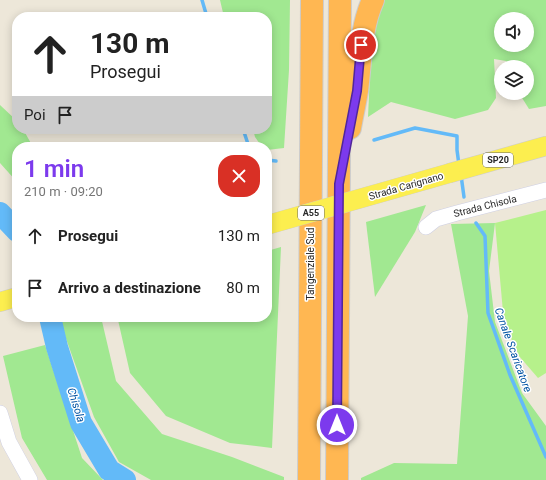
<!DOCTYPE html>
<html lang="it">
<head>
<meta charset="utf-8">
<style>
  :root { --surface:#fff; --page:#f2f2f2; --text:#222; --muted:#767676; --accent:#7c3aed }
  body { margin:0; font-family:Roboto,sans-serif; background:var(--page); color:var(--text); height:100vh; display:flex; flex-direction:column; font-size:15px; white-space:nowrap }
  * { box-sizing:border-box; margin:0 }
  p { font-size:13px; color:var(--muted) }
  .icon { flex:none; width:22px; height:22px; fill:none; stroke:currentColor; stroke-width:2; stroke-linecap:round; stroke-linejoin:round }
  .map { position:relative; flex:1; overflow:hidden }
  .details { position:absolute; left:12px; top:142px; width:260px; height:180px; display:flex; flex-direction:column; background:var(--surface); border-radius:16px; box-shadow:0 2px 10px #0003 }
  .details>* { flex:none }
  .guide { position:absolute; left:12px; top:12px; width:260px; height:122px; border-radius:16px; box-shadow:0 2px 10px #0003; background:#fff; color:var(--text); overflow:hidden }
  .buttons { position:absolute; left:494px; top:12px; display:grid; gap:8px }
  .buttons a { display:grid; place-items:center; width:40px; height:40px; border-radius:50%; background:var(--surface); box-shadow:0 2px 10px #0003; font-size:20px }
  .pin { position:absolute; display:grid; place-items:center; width:34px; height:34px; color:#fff; margin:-17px; border:2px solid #fff; border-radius:50%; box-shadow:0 1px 4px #0007 }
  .me { position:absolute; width:44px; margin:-22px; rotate:0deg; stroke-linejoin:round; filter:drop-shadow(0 0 3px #0008) }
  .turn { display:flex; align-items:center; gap:14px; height:84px; padding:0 12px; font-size:18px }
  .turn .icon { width:52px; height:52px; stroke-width:2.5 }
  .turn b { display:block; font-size:28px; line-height:34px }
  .then { display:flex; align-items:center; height:38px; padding:0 12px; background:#0003; gap:8px; font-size:15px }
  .round { display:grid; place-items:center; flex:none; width:42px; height:42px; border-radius:16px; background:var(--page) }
  .head { display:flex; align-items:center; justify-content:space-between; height:68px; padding:0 12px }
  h1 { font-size:24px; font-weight:600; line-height:30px; color:var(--accent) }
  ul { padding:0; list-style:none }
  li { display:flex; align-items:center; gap:12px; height:52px; padding:0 12px }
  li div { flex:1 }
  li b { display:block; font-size:15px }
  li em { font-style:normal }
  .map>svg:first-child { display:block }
  .green { fill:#a1e891; fill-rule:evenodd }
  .pitch { fill:#b6f18b }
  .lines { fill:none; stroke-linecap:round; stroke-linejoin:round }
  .stream { stroke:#63baf8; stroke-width:3.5 }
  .river { stroke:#63baf8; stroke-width:22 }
  .minor-casing { stroke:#cecfe3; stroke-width:16 }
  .major-casing { stroke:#ccc; stroke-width:20 }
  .highway-casing { stroke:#ccc; stroke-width:24 }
  .minor { stroke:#fff; stroke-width:15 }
  .major { stroke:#fcee4f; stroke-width:19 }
  .highway { stroke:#ffb752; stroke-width:22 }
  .major-bridge-casing { stroke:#ccc; stroke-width:20; stroke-linecap:butt }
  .major-bridge { stroke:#fcee4f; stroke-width:19 }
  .route-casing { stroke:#51269a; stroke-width:10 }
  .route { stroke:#7c3aed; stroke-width:7 }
  .labels { text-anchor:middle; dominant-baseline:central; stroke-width:3; stroke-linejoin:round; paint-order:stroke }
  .shield { fill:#fff; stroke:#696969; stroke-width:1 }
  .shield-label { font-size:9px; font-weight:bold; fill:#292929 }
  .street-label { font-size:10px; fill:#292929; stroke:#fff }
  .water-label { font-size:11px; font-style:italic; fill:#0253a4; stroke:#fff }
</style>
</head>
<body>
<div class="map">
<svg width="546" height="480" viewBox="0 0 546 480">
  <rect width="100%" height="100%" fill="#ede7d9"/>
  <!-- green -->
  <g class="green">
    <path d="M220 0H290L289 70 284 148 267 150V147H262L255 137 253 129H267V17H224Z"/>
    <path d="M384 0H546V106L529 109 519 93H527V67H508L506 61 494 59 496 98 488 110 455 119 391 102 368 117 370 74 376 17ZM501 19H527V45H501Z"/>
    <path d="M0 105 17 121V129H23L33 147H17V182L0 163Z"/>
    <path d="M426 205 415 232 375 297 366 222Z"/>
    <path d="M495 223 489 271 495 322 522 393 546 426V480H361V478L394 463 457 464 468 316 451 224Z"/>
    <path d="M281 247 272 448 230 443 166 416 130 373 118 320 127 317H267V251Z"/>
    <path d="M63 317H101L116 381 162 434 232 457 284 477V480H151L119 462 94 417 59 319Z"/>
    <path d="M45 345 82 458 103 480H47L22 438 3 356Z"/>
  </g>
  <!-- pitch -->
  <path class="pitch" d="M546 210V373L538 378 519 356 504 323 495 223Z"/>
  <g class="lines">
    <!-- stream -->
    <g class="stream">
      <path d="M202 0 207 17"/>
      <path d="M243 129 249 147"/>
      <path d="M374 140 415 128 457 136V150L459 165"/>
      <path d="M267 160 276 161"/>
      <path d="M461 175 464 197"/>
      <path d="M476 223 485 236 488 313 510 375 546 457"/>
    </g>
    <!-- river -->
    <g class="river">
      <path d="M0 213 17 231"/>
      <path d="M50 317 57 347 81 423 109 470 125 480"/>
    </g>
    <!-- minor casing -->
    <g class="minor-casing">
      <g id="minor">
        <path d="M426 227 436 219 457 213 546 190"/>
        <path d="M0 413 9 442 30 480"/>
      </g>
    </g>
    <!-- major casing -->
    <g class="major-casing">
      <g id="major">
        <path d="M450 173 546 146"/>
        <path d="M0 302 17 297"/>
      </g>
    </g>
    <!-- highway casing -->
    <g class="highway-casing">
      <g id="highway">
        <path d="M350 128C352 116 355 103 357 91 361 60 360 29 373 0"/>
        <path d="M309 480 312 0"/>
        <path d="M337 480 340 0"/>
      </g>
    </g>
    <!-- minor -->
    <use href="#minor" class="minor"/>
    <!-- major -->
    <use href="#major" class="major"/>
    <!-- highway -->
    <use href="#highway" class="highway"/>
    <!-- major-bridge casing -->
    <g class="major-bridge-casing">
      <path id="major-bridge" d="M267 225 450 173"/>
    </g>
    <!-- major-bridge -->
    <use href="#major-bridge" class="major-bridge"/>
  </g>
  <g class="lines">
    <!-- route casing -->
    <g class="route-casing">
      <path id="route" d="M337 425 339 184 357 91 361 45"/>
    </g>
    <!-- route -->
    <use href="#route" class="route"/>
  </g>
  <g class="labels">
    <!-- shield labels -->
    <g class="shield">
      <rect x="483" y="153" width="30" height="14" rx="3"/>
      <rect x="298" y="206" width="26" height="14" rx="3"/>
    </g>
    <g class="shield-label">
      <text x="498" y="160">SP20</text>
      <text x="311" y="213">A55</text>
    </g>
    <!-- street labels -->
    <g class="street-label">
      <text transform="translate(406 186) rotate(-16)">Strada Carignano</text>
      <text transform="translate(485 206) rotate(-14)">Strada Chisola</text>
      <text transform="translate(310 264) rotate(-90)">Tangenziale Sud</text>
    </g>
    <!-- water labels -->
    <g class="water-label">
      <text transform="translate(513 350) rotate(70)">Canale Scaricatore</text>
      <text transform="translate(76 405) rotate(72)">Chisola</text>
    </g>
  </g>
</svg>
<div class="buttons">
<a><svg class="icon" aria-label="sound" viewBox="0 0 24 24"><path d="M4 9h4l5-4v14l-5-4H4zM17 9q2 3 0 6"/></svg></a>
<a><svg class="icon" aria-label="layers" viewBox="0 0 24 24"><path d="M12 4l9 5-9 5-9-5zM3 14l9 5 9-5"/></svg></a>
</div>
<div class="pin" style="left:361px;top:45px;background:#d93025"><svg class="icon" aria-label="arrive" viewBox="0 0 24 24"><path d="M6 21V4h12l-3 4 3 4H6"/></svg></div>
<svg class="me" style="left:337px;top:425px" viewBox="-20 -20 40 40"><circle r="17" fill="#7c3aed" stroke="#fff" stroke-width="3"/><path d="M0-11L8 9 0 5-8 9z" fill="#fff"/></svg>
<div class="guide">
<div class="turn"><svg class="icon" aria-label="ahead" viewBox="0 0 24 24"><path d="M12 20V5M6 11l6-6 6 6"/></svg><div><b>130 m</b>Prosegui</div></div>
<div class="then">Poi<svg class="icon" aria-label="arrive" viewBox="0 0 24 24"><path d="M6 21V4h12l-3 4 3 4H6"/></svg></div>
</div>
<section class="details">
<div class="head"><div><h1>1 min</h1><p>210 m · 09:20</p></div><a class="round" style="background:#d93025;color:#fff"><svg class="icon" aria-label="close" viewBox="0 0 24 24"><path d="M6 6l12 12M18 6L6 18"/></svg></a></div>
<ul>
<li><svg class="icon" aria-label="ahead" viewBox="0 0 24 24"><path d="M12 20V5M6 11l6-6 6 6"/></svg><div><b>Prosegui</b></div><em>130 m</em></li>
<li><svg class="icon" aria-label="arrive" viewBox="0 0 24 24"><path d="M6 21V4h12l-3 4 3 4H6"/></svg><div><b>Arrivo a destinazione</b></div><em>80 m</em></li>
</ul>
</section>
</div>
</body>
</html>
